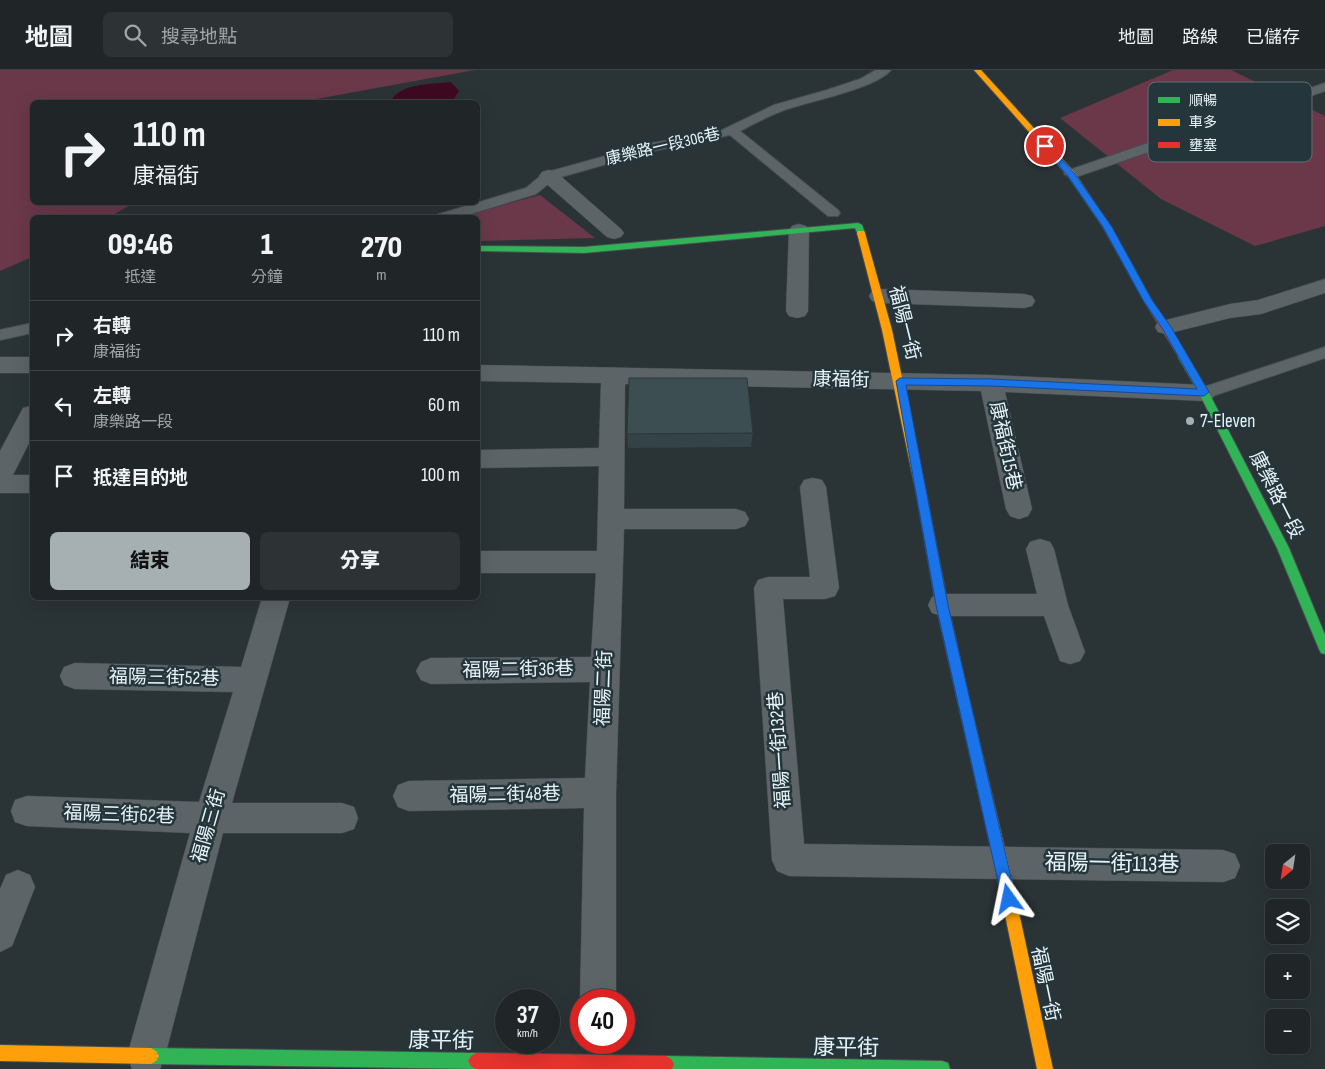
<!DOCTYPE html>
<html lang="zh-TW">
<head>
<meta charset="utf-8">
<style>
  :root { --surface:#202628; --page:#2d3234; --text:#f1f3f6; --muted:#a2a5a8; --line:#3d4345; --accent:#a6b0b3 }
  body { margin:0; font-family:"Sofia Sans Condensed","Noto Sans TC",sans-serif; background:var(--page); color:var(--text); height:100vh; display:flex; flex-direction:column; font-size:19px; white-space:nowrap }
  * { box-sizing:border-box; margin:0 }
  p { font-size:16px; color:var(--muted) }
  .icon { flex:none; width:28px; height:28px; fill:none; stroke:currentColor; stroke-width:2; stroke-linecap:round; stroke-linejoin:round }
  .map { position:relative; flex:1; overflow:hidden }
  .sheet { position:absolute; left:30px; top:145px; width:450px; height:385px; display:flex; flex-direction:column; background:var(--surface); border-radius:8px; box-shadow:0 5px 20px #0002,0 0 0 1px var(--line) }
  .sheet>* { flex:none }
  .guide { position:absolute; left:30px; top:30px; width:450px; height:105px; border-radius:8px; box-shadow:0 5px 20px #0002,0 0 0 1px var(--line); background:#202628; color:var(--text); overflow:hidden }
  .needle { width:32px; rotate:210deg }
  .tools { position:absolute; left:1265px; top:774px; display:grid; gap:10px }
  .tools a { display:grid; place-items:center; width:45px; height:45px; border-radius:8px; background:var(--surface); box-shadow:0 5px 20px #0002,0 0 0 1px var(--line); font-size:25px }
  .speed { position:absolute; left:495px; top:919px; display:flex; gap:10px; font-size:25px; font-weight:700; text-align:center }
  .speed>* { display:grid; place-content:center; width:65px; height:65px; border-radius:50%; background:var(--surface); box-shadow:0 5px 20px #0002,0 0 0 1px var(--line); line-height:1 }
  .speed small { font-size:12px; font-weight:400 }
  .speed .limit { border:8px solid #d22; background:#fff; color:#111 }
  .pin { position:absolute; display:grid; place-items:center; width:42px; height:42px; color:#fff; margin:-21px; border:2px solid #fff; border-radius:50%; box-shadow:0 1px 5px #0007 }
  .me { position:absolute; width:55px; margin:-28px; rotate:348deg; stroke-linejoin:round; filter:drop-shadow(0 0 4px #0008) }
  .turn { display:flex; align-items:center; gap:18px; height:105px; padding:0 20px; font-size:22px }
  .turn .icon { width:65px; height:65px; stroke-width:2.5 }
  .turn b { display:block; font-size:35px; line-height:42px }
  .eta { display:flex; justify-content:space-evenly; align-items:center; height:85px; text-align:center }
  .eta b { font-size:30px; font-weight:800; line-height:35px }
  .button { display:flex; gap:10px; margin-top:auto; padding:10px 20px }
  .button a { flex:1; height:58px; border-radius:8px; background:var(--accent); color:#111; font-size:20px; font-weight:800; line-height:58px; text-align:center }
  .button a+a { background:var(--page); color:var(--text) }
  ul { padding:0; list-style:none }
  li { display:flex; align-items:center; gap:15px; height:70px; padding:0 20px; border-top:1px solid var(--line) }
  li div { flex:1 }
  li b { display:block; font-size:19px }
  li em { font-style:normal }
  header { display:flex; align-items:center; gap:30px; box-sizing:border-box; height:70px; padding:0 25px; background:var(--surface); border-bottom:1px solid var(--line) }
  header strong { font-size:24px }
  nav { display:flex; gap:28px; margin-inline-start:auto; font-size:18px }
  .search { width:350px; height:45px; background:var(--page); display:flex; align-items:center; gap:12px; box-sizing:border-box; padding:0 18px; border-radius:8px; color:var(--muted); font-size:19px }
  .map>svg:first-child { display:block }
  .green { fill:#6a3849 }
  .water { fill:#3e0a21 }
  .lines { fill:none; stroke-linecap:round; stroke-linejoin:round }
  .lane-casing { stroke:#464e51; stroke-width:2 }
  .street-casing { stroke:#464e51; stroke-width:1 }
  .fast-casing { stroke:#464e51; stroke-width:2 }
  .slow-casing { stroke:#464e51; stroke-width:2 }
  .jam-casing { stroke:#464e51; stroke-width:2 }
  .lane { fill:#5d6467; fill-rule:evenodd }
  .street { fill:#5d6467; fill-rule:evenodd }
  .fast { fill:#30b455; fill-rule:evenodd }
  .slow { fill:#ff9f0a; fill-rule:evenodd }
  .jam { fill:#e5322d; fill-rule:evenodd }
  .wall { fill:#344347 }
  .building { fill:#3c4e52; stroke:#2a3739 }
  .route { fill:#1a73e8; stroke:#114b97 }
  .poi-dot { fill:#a6b0b3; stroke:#24363c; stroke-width:2 }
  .labels { text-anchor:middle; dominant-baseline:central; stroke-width:5; stroke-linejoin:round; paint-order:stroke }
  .far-street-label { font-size:16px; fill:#e8f3f7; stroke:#24363c }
  .street-label { font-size:19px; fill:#e8f3f7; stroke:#24363c }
  .poi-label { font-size:19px; fill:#e8f3f7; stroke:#24363c; text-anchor:start }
  .near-street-label { font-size:22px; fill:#e8f3f7; stroke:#24363c }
  .key { fill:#24363c; stroke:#5f6f74; stroke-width:1 }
  .key-label { font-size:14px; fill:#e8f3f7 }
</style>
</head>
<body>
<header>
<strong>地圖</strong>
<div class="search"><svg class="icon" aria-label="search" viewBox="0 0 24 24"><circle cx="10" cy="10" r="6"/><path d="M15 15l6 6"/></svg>搜尋地點</div>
<nav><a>地圖</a><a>路線</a><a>已儲存</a></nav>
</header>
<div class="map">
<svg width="1325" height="999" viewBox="0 0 1325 999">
  <rect width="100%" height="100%" fill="#2a3336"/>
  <!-- green -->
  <g class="green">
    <path d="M0 0H475L311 30 307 32H32V132L134 133 109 147 32 148V187L0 201Z"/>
    <path d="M1173 0H1231L1325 46V156L1255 176 1161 129 1060 48Z"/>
    <path d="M540 125 595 168 478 171V148H457Z"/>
  </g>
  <!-- water -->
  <path class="water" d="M451 12 459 21 452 32H390C399 13 433 14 451 12Z"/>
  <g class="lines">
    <!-- lane casing -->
    <g class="lane-casing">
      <g id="lane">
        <path d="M876 0H891C873 20 808 31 782 41 768 46 754 54 740 61L838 140 840 143 838 146H828L730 65 653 81 554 109 536 124 457 148H435L436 145 526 118 544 103 652 73 718 62 774 35 827 20 860 9Z"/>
        <path d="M1325 13V21L1076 107 1071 108 1064 104 1066 101Z"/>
        <path d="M32 253V263L0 270V260Z"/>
        <path d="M1325 277V288L1204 329 1198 327 1196 323 1198 319Z"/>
      </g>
    </g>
    <!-- street casing -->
    <g class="street-casing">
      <g id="street">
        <path d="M549 100 556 102 621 159 624 163 621 167 614 169 607 167 542 110 539 106 542 102Z"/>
        <path d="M799 154 806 156 809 160 808 241 805 246 797 248 789 246 786 241 789 160 792 156Z"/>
        <path d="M1325 209V223L1261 244 1230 248 1166 264 1158 262 1155 257 1158 252 1230 234 1258 230Z"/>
        <path d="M880 219 1024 224 1032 226 1035 231 1032 236 1024 238 880 233 872 231 869 226 872 221Z"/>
        <rect x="0" y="287" width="32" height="16"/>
        <path d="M478 295 991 305 1204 315 1212 317 1216 323 1212 329 1204 331 1005 322 1032 439 1028 446 1019 449 1010 446 1006 439 981 321 625 314 624 439H736L745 442 749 449 745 456 736 459H624L616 723V930H581V934L580 930 584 738 409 741 398 737 393 726 398 715 409 711 585 708 590 612 431 614 421 610 416 601 421 592 431 588 591 587 596 503H478V481H597L599 396 478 398V380L599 378 601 313 478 311Z"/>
        <path d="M32 336V367L13 405H32V423H0V381L23 338Z"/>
        <path d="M813 408 822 410 826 417 839 518 835 526 825 529H783L804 774 1223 780 1235 784 1240 796 1235 808 1223 812 789 806 777 801 772 790 754 518 758 510 768 507H810L800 417 804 410Z"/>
        <path d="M1040 469 1050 472 1054 479 1068 535 1085 582 1080 591 1070 594 1060 591 1044 546H942L932 543 928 535 932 527 942 524H1037L1026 479 1030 472Z"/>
        <path d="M262 528H290L232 733H342L354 737 358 748 354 759 342 763H223L165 986 160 999H132L127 986 190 763 27 756 15 752 11 741 15 730 27 726 199 732 233 622 75 619 64 615 60 606 64 597 75 593 241 597Z"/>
        <path d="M18 800 30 805 35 817 12 876 0 882V819L6 805Z"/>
      </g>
    </g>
    <!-- fast casing -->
    <g class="fast-casing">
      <g id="fast">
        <path d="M858 153 862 155 865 163 864 165H858L855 158 584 183 478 181V176L584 177Z"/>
        <path d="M1183 284 1186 285 1209 323 1289 478 1325 565V584L1321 583 1319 579 1277 478 1199 323 1178 287Z"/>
        <path d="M151 978 476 983 481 986 484 991 481 996 476 999 151 994 146 991 143 986 146 981Z"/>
        <path d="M666 986 942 991 948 993 950 999H660L658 994 661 989Z"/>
      </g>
    </g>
    <!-- slow casing -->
    <g class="slow-casing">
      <g id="slow">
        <path d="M974 0H981L1074 102 1111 157 1125 182 1124 184H1118L1103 157 1068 106Z"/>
        <path d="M858 161H864L865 163 892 260 926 422 921 426 916 422 882 260 857 163Z"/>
        <path d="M962 619 966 620 968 624 1008 792 1053 999H1037L994 792 956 624 958 620Z"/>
        <path d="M0 975 151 978 156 981 159 986 156 991 151 994 0 991Z"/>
      </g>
    </g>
    <!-- jam casing -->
    <g class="jam-casing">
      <g id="jam">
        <path d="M1121 179 1125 182 1152 231 1188 287 1186 289H1180L1144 231 1117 182Z"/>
        <path d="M921 418 926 422 948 535 968 624 966 628 962 629 958 628 956 624 936 535 916 422Z"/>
        <path d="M476 983 666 986 671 989 674 994 672 999H476L471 996 468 991 471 986Z"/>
      </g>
    </g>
    <!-- lane -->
    <use href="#lane" class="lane"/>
    <!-- street -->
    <use href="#street" class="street"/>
    <!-- fast -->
    <use href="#fast" class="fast"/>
    <!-- slow -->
    <use href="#slow" class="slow"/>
    <!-- jam -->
    <use href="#jam" class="jam"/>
  </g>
  <!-- wall -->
  <path class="wall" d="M753 363 751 377 628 378 627 364Z"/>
  <!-- building -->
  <path class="building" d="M629 308H747L753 363 627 364Z"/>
  <!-- route -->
  <path class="route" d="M1043 74H1048L1074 103 1112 157 1152 230 1171 257 1209 322 1204 326 991 316 906 315 948 535 1016 829 1014 834 1009 836 1004 834 1002 829 936 535 896 311 900 308 991 309 1197 319 1162 258 1143 230 1103 157 1068 106 1043 77Z"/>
  <!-- markers -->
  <circle class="poi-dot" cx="1190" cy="351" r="5"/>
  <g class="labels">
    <!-- far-street labels -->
    <g class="far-street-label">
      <text transform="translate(663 77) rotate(-13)">康樂路一段306巷</text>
    </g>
    <!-- street labels -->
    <g class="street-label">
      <text transform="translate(904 253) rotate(76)">福陽一街</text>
      <text transform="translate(841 310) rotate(1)">康福街</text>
      <text transform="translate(1005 376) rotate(78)">康福街15巷</text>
      <text transform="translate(1276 425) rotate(63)">康樂路一段</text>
      <text transform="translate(518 600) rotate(-1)">福陽二街36巷</text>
      <text transform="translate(164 608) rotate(1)">福陽三街52巷</text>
      <text transform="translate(604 618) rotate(-88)">福陽二街</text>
      <text transform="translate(780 680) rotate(-94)">福陽一街132巷</text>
      <text transform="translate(505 725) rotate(-1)">福陽二街48巷</text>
      <text transform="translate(119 745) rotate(2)">福陽三街62巷</text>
      <text transform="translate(209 756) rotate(-74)">福陽三街</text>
      <text transform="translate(1045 914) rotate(78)">福陽一街</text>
    </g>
    <!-- poi labels -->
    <g class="poi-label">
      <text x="1200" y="351">7-Eleven</text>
    </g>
    <!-- near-street labels -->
    <g class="near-street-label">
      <text transform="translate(1112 794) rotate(1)">福陽一街113巷</text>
      <text transform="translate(441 971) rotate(1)">康平街</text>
      <text transform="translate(846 978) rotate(1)">康平街</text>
    </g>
  </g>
  <!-- legend -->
  <rect x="1148" y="12" width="164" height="80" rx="8" class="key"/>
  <rect x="1158" y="27" width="22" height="6" fill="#30b455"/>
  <rect x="1158" y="49" width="22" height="7" fill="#ff9f0a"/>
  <rect x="1158" y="72" width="22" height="6" fill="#e5322d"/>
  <g class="key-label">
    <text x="1189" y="35">順暢</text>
    <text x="1189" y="57">車多</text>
    <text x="1189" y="80">壅塞</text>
  </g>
</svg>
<div class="tools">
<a><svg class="needle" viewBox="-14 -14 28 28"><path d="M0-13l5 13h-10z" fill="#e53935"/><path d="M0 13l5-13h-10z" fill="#a2a5a8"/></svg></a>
<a><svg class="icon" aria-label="layers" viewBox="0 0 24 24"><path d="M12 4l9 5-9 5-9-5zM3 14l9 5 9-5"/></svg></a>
<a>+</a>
<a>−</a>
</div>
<div class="speed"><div>37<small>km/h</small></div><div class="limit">40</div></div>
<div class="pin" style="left:1045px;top:76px;background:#d93025"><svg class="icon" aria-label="arrive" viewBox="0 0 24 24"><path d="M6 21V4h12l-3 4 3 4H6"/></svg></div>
<svg class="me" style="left:1009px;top:829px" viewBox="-20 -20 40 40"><path d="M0-17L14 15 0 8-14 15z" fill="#1a73e8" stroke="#fff" stroke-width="4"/></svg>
<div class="guide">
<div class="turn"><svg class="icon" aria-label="right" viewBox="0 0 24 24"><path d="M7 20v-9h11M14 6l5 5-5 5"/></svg><div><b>110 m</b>康福街</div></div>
</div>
<section class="sheet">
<div class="eta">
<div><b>09:46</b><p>抵達</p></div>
<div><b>1</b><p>分鐘</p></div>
<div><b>270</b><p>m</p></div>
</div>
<ul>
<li><svg class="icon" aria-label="right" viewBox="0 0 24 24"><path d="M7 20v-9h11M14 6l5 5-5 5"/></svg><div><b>右轉</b><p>康福街</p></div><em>110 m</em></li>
<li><svg class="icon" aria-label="left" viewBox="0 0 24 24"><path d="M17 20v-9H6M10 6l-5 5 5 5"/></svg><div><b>左轉</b><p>康樂路一段</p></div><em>60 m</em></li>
<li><svg class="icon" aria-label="arrive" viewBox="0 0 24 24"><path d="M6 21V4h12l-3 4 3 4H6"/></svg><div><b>抵達目的地</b></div><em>100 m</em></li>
</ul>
<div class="button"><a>結束</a><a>分享</a></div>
</section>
</div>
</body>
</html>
